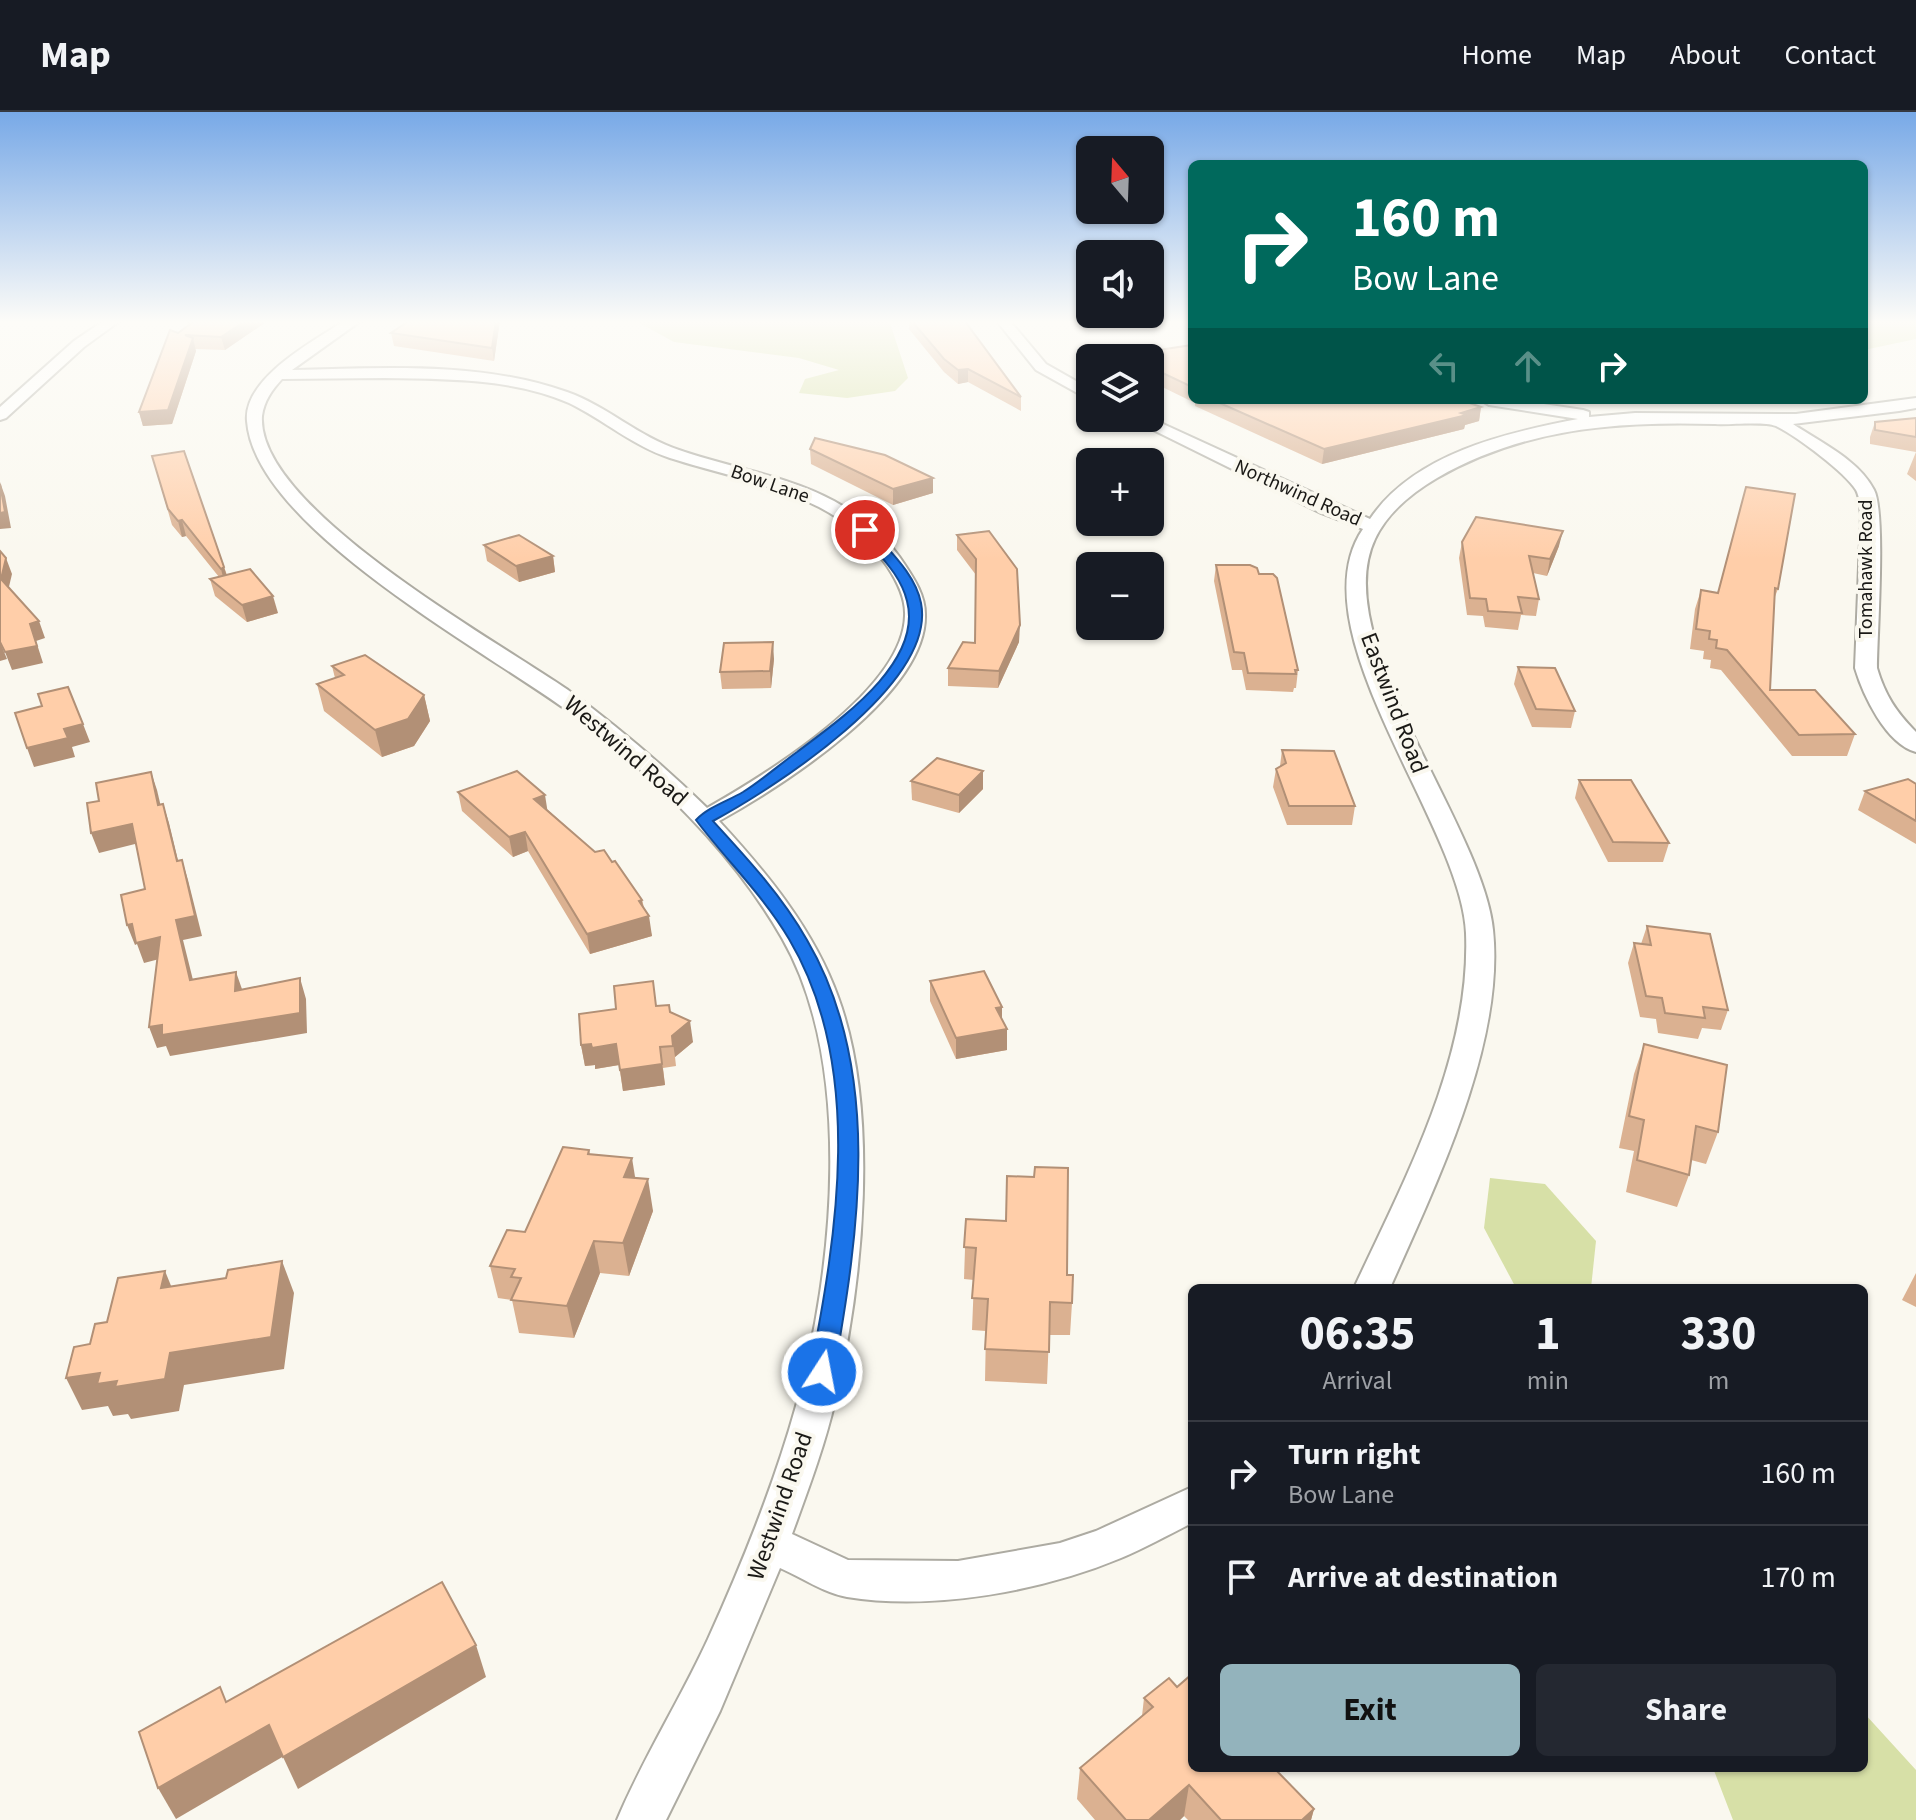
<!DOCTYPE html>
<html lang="en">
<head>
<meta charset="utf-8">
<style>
  :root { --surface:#171b24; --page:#242831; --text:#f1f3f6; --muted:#9ea1a6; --line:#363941; --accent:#93b3bc }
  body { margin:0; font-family:"Source Sans 3",sans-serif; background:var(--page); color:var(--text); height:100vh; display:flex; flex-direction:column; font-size:30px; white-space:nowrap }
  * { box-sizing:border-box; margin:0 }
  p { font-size:26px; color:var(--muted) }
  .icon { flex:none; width:44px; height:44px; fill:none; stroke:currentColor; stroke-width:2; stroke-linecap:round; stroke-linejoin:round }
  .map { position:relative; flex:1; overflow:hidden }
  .side { position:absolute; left:1188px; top:1172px; width:680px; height:488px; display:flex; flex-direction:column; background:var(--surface); border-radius:12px; box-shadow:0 2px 6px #0004 }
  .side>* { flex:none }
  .guide { position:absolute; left:1188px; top:48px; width:680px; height:244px; border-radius:12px; box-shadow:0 2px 6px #0004; background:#00695c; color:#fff; overflow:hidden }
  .needle { width:52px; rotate:341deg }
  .controls { position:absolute; left:1076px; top:24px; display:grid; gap:16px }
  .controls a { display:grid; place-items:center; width:88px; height:88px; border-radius:12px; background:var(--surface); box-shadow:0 2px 6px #0004; font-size:40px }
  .pin { position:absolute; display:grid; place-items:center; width:68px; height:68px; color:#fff; margin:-34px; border:4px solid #fff; border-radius:50%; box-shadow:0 2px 8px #0007 }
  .me { position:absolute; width:88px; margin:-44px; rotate:11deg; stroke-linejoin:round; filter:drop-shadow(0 0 6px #0008) }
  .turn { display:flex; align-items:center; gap:28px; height:168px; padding:0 32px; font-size:36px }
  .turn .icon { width:104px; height:104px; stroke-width:2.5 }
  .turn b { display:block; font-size:56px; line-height:68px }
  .lanes { display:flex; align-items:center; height:76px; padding:0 32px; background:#0003; justify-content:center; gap:40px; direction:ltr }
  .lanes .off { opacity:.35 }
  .eta { display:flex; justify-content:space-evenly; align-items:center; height:136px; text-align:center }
  .eta b { font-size:48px; font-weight:700; line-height:56px }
  .button { display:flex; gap:16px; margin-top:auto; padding:16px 32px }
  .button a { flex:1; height:92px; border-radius:12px; background:var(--accent); color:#111; font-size:32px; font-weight:700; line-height:92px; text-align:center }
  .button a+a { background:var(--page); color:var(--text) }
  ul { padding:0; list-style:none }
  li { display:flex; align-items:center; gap:24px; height:104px; padding:0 32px; border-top:2px solid var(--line) }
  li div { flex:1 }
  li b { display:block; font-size:30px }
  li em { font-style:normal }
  header { display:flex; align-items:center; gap:48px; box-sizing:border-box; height:112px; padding:0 40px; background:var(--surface); border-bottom:2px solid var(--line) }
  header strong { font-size:38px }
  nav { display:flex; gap:44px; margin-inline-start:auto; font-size:28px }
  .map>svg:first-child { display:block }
  .green { fill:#d7e0a7 }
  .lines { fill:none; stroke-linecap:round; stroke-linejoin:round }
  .minor-casing { stroke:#adaba2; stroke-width:4 }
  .minor { fill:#fff; fill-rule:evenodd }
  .wall { fill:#dbb191 }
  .shaded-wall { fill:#b29076 }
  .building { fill:#ffcea9; stroke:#b29076; stroke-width:2 }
  .route { fill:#1a73e8; stroke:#114b97; stroke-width:2 }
  .labels { text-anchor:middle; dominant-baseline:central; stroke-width:8; stroke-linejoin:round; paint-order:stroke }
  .far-street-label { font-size:20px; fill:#1a1916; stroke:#faf8ef }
  .street-label { font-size:24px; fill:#1a1916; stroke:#faf8ef }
</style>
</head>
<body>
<header>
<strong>Map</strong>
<nav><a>Home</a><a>Map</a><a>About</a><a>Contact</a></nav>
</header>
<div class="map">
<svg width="1916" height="1708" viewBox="0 0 1916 1708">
  <rect width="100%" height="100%" fill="#faf8ef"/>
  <!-- green -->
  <g class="green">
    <path d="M634 208H889L908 266 895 279 847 286 799 281 805 267 839 258 799 246 674 230Z"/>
    <path d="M1864 208H1916V227L1864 238Z"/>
    <path d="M1490 1066 1545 1072 1596 1129 1591 1176H1516L1484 1116Z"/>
    <path d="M1864 1601 1916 1658V1708H1733L1713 1656H1864Z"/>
  </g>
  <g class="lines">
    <!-- minor casing -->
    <g class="minor-casing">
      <g id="minor">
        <path d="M105 208H121L84 235 6 306 0 308V295L74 229Z"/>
        <path d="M346 208H362L292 258C381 256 481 249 567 280 607 294 639 325 679 338 730 356 786 363 834 389 863 405 887 425 905 453 915 468 925 484 925 502 928 582 780 675 719 709 767 761 814 818 838 885 880 999 863 1172 835 1289 825 1333 808 1378 792 1422L848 1448 958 1449 1060 1431 1096 1419 1192 1375V1411C1168 1423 1145 1436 1121 1446 1042 1479 932 1499 847 1485 824 1481 801 1465 780 1456L720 1599 666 1708H617C643 1646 680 1588 708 1527 742 1452 774 1373 796 1294 834 1159 854 951 782 826 734 742 659 669 583 610 500 546 255 419 247 309 243 266 315 228 346 208ZM384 266C444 267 513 266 569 291 604 308 633 334 670 346 719 362 772 371 819 395 846 409 870 429 887 454 897 469 906 486 905 504 903 579 765 663 707 696 663 653 617 614 568 578 499 530 256 396 262 304 264 289 272 278 282 267Z"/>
        <path d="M996 208H1009L1046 252 1090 277V288L1036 258Z"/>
        <path d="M1916 286V296L1899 299 1793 312C1820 330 1859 348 1874 378 1886 401 1877 523 1877 556 1885 583 1896 600 1916 620V640C1886 632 1863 583 1855 556L1861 404C1860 396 1860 385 1856 378 1845 360 1795 323 1776 314 1764 309 1730 313 1715 312 1617 309 1524 316 1437 366 1413 380 1387 401 1375 427 1327 528 1483 713 1493 818 1505 932 1435 1074 1390 1176H1354C1405 1067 1471 945 1466 821 1462 714 1294 518 1363 417L1321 401 1129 306H1150L1370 407C1414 342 1505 321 1578 307L1489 293 1481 288H1518L1583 298 1589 300V305L1635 301 1796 302Z"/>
      </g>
    </g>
    <!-- minor -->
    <use href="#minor" class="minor"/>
  </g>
  <!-- wall -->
  <g class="wall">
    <path d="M186 208H269L225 238 195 237 196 239 172 312 143 314 139 300 178 221 188 214Z"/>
    <path d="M410 208H500L494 249 394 234 391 221Z"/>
    <path d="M909 208H964L1021 285V299L968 270 958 272 944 260 909 217Z"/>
    <path d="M1192 233V288H1461L1481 295 1479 309 1465 313 1464 317 1322 352 1195 294V291L1150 269V246H1132V242Z"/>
    <path d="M1916 306V369L1907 362 1916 340 1870 332V325L1875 310Z"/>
    <path d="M810 337 933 381 893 393 811 352Z"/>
    <path d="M152 344 224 455 227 463 278 501 247 510 215 484 210 467 219 465 186 424 182 425 172 413Z"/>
    <path d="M989 419 1019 530 998 576 948 574V556L975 531 976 463 957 438V423Z"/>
    <path d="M1462 430 1559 434 1547 464 1533 461 1539 487 1536 504 1521 503 1518 518 1485 515 1483 504 1467 503 1459 446Z"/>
    <path d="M484 433 553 444 555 460 519 470 487 449Z"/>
    <path d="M1216 453 1298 558 1296 576H1294L1293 580 1246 578 1242 558H1232L1214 469Z"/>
    <path d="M1778 477 1774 487 1770 578 1855 622 1847 644H1792L1721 558 1710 556 1711 548 1703 547 1704 539 1690 537 1695 497 1701 478 1717 481Z"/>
    <path d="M774 547 771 576 722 577 720 560Z"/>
    <path d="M332 554 424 583 430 609 414 634 382 645 324 599 317 572 335 566Z"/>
    <path d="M1518 555 1575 599 1571 616 1532 615 1514 572Z"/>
    <path d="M1282 638 1355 694 1352 713H1287L1273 675 1276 657 1280 654Z"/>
    <path d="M983 659V677L959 701 912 688 911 669Z"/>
    <path d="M1579 668 1669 731 1663 750H1608L1575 686Z"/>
    <path d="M1916 672V732L1858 698 1865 679Z"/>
    <path d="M458 680 548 698 595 740 612 750 642 788 652 824 590 842 528 739 513 745 462 699Z"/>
    <path d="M1647 814 1728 898 1721 918 1702 916 1698 927 1658 921 1656 907 1640 905 1628 851 1634 831 1641 832Z"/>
    <path d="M930 869 1002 895V907L1007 917V938L956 947 930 889Z"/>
    <path d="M657 894 670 900 693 930 675 945 676 954 663 956 665 973 623 979 619 953 595 957V953L585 954 581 933Z"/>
    <path d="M1644 932 1718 1020 1706 1052 1691 1048 1689 1063 1677 1095 1626 1080 1634 1039 1619 1036 1634 962Z"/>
    <path d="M589 1038 590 1042 635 1066 653 1099 629 1164 600 1161 574 1226 519 1221 512 1188 498 1186 490 1154 525 1120Z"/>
    <path d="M966 1107 1067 1163 1072 1191 1070 1223H1049L1047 1272 985 1269 986 1219 972 1218 974 1168 964 1167Z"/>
    <path d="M1916 1161V1195L1902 1188Z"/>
    <path d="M1169 1566 1192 1656 1314 1697 1311 1708H1188L1184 1704 1180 1708H1095L1077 1687 1080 1656 1142 1604 1144 1586Z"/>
  </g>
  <!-- shaded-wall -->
  <g class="shaded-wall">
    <path d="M247 208H269L225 238 221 225Z"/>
    <path d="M496 208H500L494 249 492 236Z"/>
    <path d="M193 226 196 239 172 312 143 314 139 300Z"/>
    <path d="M968 257V270L958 272V258Z"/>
    <path d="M1481 295 1479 309 1465 313 1464 317 1322 352 1324 337Z"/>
    <path d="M933 366V381L893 393V377Z"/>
    <path d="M0 370 5 384 11 416 0 417Z"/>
    <path d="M182 408 186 424 182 425 178 409Z"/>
    <path d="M1563 419 1559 434 1547 464 1550 447Z"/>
    <path d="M553 444 555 460 519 470 516 454Z"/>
    <path d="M6 446 12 462 7 483 1 467Z"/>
    <path d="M224 455 229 471 225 473 221 457Z"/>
    <path d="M273 484 278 501 247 510 242 493Z"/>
    <path d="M39 509 45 526 36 529 43 551 12 558 5 540 30 512Z"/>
    <path d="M1020 513 1019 530 998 576 999 559Z"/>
    <path d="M0 530 7 547 0 549Z"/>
    <path d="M773 530 774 547 771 576 770 559Z"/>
    <path d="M424 583 430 609 414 634 382 645 375 618Z"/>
    <path d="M83 612 90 630 72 635 75 645 34 655 27 636 64 617Z"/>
    <path d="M983 659V677L959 701V683Z"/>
    <path d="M151 660 157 678 165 712 158 693Z"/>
    <path d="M545 683 548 702 534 687Z"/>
    <path d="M163 692 169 711 183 769 177 749Z"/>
    <path d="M132 712 139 731 99 741 91 721Z"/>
    <path d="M525 720 528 739 513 745 509 725Z"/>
    <path d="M182 748 188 768 202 824 183 828 198 888 190 868 176 808Z"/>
    <path d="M642 788 644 805 649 804 652 824 590 842 587 822Z"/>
    <path d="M132 812 160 825 167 845 144 851 137 832 135 833 127 813Z"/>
    <path d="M236 860 243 880 235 879Z"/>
    <path d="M300 866 306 887 307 921 170 944 166 934 157 936 149 915Z"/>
    <path d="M1002 895V915L996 896Z"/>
    <path d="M690 909 693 930 675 945 672 924Z"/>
    <path d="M1007 917V938L956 947V926Z"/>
    <path d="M591 932H616L619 953 595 957V953L585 954 581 933Z"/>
    <path d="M660 935 665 973 623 979 620 958Z"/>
    <path d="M632 1046 637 1077 624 1065Z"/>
    <path d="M648 1067 653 1099 629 1164 623 1131Z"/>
    <path d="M594 1129 600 1161 574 1226 567 1194Z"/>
    <path d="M282 1149 294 1181 284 1257 184 1273 179 1299 131 1307 128 1302 113 1304 108 1294 82 1298 66 1266 100 1261 170 1241Z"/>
    <path d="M165 1159 178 1191 161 1176Z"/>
    <path d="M476 1533 486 1565 298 1677 283 1645Z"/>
    <path d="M269 1613 284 1644 176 1707 158 1676Z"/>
    <path d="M1189 1673 1184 1704 1180 1708H1149Z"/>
    <path d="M1314 1697 1311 1708H1302Z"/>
  </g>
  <!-- building -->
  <g class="building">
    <path d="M196 208H247L221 225 185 223 193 226 168 298 139 300 170 218 178 221Z"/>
    <path d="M410 208H496L492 236 391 221Z"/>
    <path d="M911 208H964L1021 285 968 257 958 258 944 247Z"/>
    <path d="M1192 233V275L1150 255V246H1139L1132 242Z"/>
    <path d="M1213 288H1461L1481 295 1461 301 1467 303 1324 337Z"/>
    <path d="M1916 306V325L1875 318V310Z"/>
    <path d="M815 326 885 343 933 366 893 377 810 337Z"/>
    <path d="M184 339 224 455 221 457 182 408 178 409 168 397 152 344Z"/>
    <path d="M0 372 5 400 0 401Z"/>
    <path d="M1746 375 1795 382 1778 477 1775 476 1770 578H1815L1855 622 1799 623 1727 538 1716 536 1717 528 1709 527 1710 519 1696 517 1701 478 1718 481Z"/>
    <path d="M1476 405 1563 419 1550 447 1529 444 1539 487 1518 485 1522 501 1488 499 1486 487 1470 486 1462 430Z"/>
    <path d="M989 419 1017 457 1020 513 999 559 948 556 963 530 975 531 976 447 957 423Z"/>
    <path d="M519 423 553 444 516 454 484 433Z"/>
    <path d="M0 439 6 446 1 467 39 509 30 512 37 534 5 540 0 530Z"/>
    <path d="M1216 453H1250L1257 456 1259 462H1273L1277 466 1298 558H1295L1296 562 1248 561 1244 541 1234 540Z"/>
    <path d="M250 457 273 484 242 493 210 467Z"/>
    <path d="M773 530 770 559 720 560 724 531Z"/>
    <path d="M365 543 424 583 408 607 375 618 317 572 344 563 332 554Z"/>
    <path d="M1518 555 1555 556 1575 599 1536 597Z"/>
    <path d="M68 575 83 612 64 617 68 626 27 636 15 601 42 594 38 582Z"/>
    <path d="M1282 638 1334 639 1355 694H1289L1276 657 1286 651Z"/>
    <path d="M937 646 983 659 959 683 911 669Z"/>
    <path d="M517 659 545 683 534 687 595 740 604 738 612 750 615 749 642 788 639 789 649 804 587 822 525 720 509 725 458 680Z"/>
    <path d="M151 660 158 693 163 692 177 749 182 748 195 804 176 808 190 868 236 860 235 879 300 866V901L162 923V913L149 915 160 825 136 831 132 812 127 813 121 783 145 777 132 712 91 721 87 691 99 689 96 671Z"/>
    <path d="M1908 667 1916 672V709L1865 679Z"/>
    <path d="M1579 668H1631L1669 731 1613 730Z"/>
    <path d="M1647 814 1710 822 1728 898 1703 895 1705 906 1665 901 1662 886 1646 884 1634 831 1651 833Z"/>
    <path d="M984 859 1002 895 996 896 1007 917 956 926 930 869Z"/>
    <path d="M653 869 656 894 669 893 670 900 690 909 672 924 673 934 660 935 662 952 620 958 616 932 592 936 591 932 581 933 579 902 616 897 614 874Z"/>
    <path d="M1644 932 1727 953 1718 1020 1696 1014 1689 1063 1637 1048 1644 1008 1629 1004Z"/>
    <path d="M563 1035 589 1038 588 1042 632 1046 624 1065 648 1067 623 1131 594 1129 567 1194 511 1188 521 1166 511 1165 515 1157 490 1154 507 1118 525 1120Z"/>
    <path d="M1035 1055 1068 1056 1067 1163H1073L1072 1191 1050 1190 1049 1240 985 1237 988 1187 972 1186 976 1136 964 1135 966 1107 1006 1109 1007 1064 1034 1065Z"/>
    <path d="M282 1149 271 1225 170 1241 165 1267 115 1275 117 1269 97 1272 100 1261 66 1266 74 1235 90 1232 95 1212 107 1210 118 1166 165 1159 161 1176 226 1166 228 1158Z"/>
    <path d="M442 1470 476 1533 283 1645 269 1613 158 1676 139 1620 220 1575 226 1590Z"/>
    <path d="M1192 1562V1656H1274L1314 1697 1302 1708H1221L1189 1673 1149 1708H1126L1080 1656 1153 1595 1144 1586 1169 1566 1177 1575Z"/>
  </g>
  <!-- sky -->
  <linearGradient id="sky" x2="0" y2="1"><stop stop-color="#78a9e7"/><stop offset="0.47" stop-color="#fdfcf8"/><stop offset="1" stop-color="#fdfcf8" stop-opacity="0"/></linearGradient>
  <rect width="1916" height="447" fill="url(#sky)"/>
  <!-- route -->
  <path class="route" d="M865 414 869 415C888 438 915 461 921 491 937 572 774 676 713 709 747 746 782 784 807 828 883 958 859 1120 834 1260L830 1267 822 1270 813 1267 810 1260C837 1123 865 955 789 827 763 783 726 748 696 708 708 695 728 689 743 680 762 668 779 653 797 640 839 608 923 551 907 489 900 460 876 441 859 418Z"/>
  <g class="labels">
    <!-- far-street labels -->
    <g class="far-street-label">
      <text transform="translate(770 372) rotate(19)">Bow Lane</text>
      <text transform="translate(1298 381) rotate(24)">Northwind Road</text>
      <text transform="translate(1866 457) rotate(-90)">Tomahawk Road</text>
    </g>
    <!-- street labels -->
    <g class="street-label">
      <text transform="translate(1394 591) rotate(69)">Eastwind Road</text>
      <text transform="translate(626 639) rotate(41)">Westwind Road</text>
      <text transform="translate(780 1394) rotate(-71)">Westwind Road</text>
    </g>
  </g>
</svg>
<div class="controls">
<a><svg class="needle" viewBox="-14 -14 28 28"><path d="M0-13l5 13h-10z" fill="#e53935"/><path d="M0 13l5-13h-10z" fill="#9ea1a6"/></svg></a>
<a><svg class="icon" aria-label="sound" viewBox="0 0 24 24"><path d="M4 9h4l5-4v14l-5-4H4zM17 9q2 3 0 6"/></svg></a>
<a><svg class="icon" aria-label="layers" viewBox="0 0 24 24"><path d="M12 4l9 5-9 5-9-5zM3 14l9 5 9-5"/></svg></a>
<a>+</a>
<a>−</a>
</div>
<div class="pin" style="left:865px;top:418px;background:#d93025"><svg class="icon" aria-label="arrive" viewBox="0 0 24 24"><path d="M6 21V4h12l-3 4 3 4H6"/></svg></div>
<svg class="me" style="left:822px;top:1260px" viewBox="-20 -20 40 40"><circle r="17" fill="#1a73e8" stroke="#fff" stroke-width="3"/><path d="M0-11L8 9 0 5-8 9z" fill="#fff"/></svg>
<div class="guide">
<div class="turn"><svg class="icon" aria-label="right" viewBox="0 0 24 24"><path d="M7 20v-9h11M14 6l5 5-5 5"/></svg><div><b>160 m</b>Bow Lane</div></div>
<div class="lanes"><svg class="icon off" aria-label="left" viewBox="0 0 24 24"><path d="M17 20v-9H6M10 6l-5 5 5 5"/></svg><svg class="icon off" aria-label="ahead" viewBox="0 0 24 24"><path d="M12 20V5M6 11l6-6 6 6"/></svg><svg class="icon" aria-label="right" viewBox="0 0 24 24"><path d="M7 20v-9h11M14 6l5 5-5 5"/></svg></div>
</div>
<section class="side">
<div class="eta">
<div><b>06:35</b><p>Arrival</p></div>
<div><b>1</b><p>min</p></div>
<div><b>330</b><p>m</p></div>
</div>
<ul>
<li><svg class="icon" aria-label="right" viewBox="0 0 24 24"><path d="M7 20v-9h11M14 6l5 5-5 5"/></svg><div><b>Turn right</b><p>Bow Lane</p></div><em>160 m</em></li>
<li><svg class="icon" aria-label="arrive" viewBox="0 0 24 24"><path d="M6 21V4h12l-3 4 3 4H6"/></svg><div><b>Arrive at destination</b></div><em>170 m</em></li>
</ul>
<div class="button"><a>Exit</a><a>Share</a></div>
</section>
</div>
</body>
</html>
